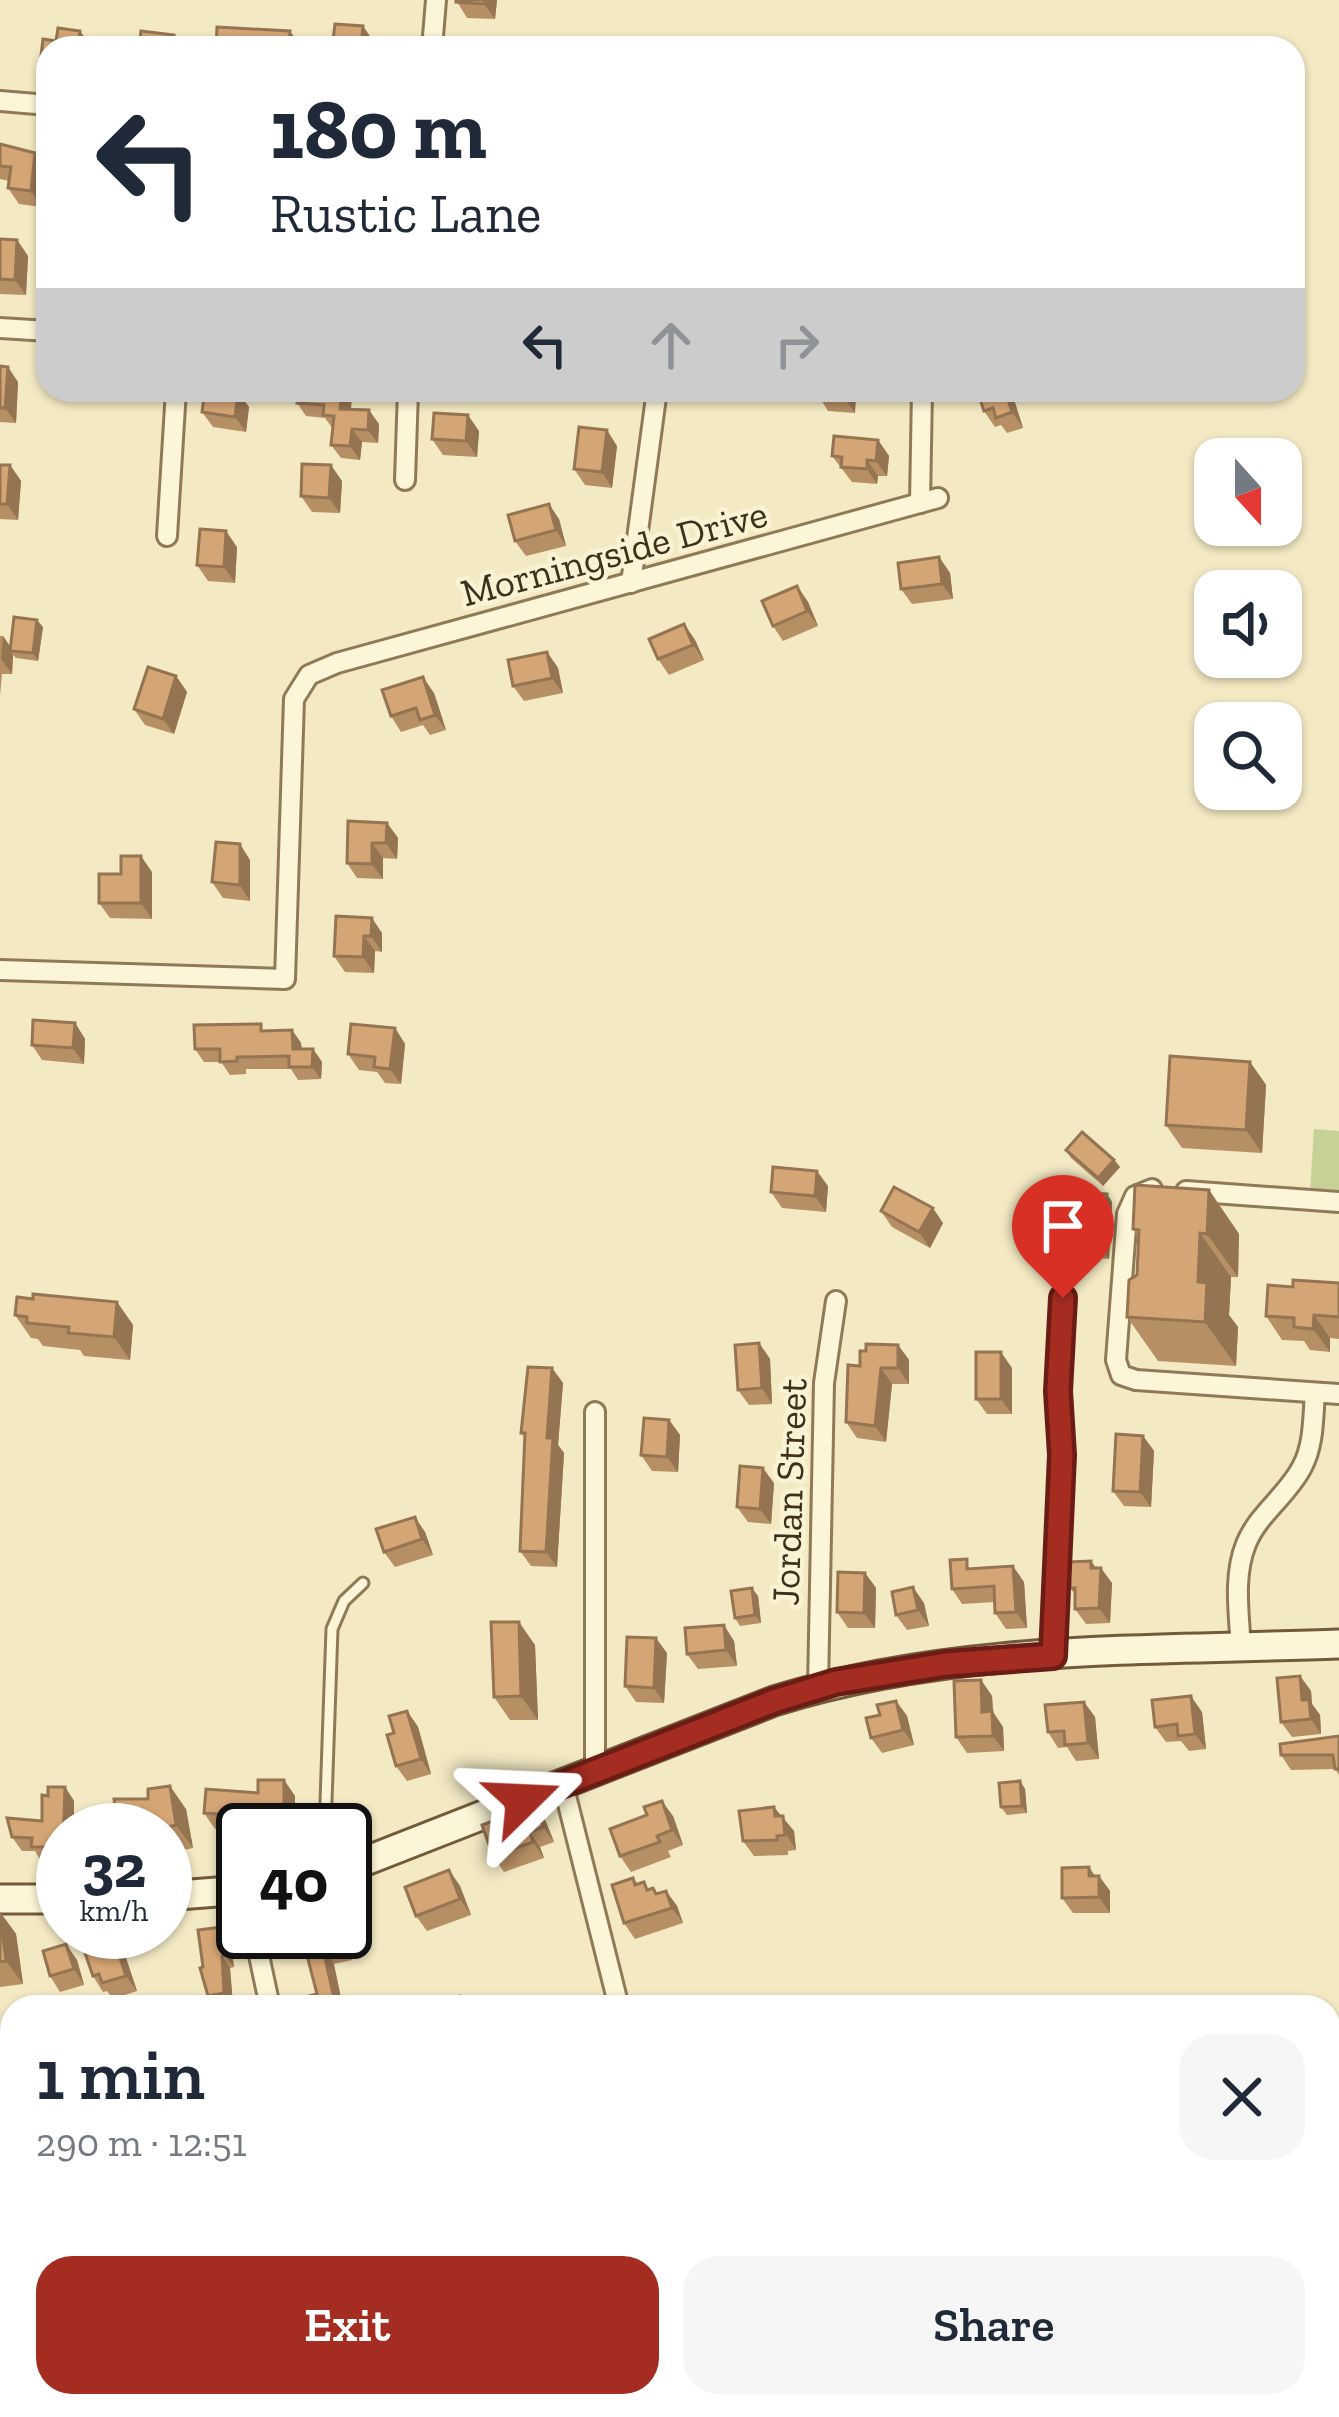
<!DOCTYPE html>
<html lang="en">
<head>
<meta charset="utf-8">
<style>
  :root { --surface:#fff; --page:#f6f6f7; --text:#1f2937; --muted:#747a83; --accent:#a52c21 }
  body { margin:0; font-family:"Zilla Slab",serif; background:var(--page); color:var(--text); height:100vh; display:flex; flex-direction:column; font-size:45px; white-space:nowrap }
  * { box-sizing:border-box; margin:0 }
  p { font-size:39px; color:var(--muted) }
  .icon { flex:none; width:66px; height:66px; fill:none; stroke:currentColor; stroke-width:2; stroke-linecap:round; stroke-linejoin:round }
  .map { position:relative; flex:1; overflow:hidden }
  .panel { position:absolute; left:0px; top:1995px; width:1341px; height:423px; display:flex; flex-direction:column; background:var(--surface); border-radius:36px 36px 0 0; box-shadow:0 3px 9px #0004 }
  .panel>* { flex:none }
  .top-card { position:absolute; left:36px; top:36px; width:1269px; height:366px; border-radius:36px; box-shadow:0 3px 9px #0004; background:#fff; color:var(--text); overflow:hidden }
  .needle { width:78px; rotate:159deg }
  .tools { position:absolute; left:1194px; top:438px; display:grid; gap:24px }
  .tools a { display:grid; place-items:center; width:108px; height:108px; border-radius:24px; background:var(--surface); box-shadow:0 3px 9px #0004; font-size:60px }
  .speed { position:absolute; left:36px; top:1803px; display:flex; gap:24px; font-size:60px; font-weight:700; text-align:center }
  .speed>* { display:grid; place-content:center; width:156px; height:156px; border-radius:50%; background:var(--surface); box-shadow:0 3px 9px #0004; line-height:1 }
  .speed small { font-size:30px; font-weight:400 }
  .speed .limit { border:6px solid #111; border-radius:18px; background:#fff; color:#111 }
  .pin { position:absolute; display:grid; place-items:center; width:102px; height:102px; color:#fff; margin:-123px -51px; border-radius:50% 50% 50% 0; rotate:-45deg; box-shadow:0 0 12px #0007 }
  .pin .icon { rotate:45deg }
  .me { position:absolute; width:132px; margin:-66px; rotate:69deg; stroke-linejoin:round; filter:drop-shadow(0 0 9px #0008) }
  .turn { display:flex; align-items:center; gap:42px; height:252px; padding:0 36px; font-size:54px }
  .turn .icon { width:156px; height:156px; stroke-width:2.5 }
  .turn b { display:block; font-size:84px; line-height:102px }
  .lanes { display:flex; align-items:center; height:114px; padding:0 36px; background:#0003; justify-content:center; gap:60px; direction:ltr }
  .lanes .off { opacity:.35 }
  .round { display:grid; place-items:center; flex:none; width:126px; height:126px; border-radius:36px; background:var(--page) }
  .head { display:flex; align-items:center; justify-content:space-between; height:204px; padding:0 36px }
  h1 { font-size:72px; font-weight:600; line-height:90px }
  .button { display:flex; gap:24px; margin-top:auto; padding:24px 36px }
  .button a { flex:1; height:138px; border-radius:36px; background:var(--accent); color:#fff; font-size:48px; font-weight:600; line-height:138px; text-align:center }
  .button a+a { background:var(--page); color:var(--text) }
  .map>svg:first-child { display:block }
  .green { fill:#c6d295 }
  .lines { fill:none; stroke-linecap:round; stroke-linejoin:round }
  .lane-casing { stroke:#8f7a57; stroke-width:15 }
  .street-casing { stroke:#8f7a57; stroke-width:24 }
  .secondary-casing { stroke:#715b3a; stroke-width:33 }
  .lane { stroke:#fcf5d7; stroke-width:9 }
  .street { stroke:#fcf5d7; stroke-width:18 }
  .secondary { stroke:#fcf5d7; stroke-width:27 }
  .wall { fill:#b78f65 }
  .shaded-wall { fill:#957452 }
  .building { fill:#d5a675; stroke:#957452; stroke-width:3 }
  .route-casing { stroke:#6b1d15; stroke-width:30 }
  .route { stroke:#a52c21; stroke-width:21 }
  .labels { text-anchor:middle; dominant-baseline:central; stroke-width:9; stroke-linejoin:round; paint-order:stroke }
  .street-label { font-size:39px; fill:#3e301d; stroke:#f9f2d3 }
</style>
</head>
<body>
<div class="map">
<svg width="1339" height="2417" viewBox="0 0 1339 2417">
  <rect width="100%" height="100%" fill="#f3e9c3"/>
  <!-- green -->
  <path class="green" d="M1314 1129 1339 1131V1194L1310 1192Z"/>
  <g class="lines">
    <!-- lane casing -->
    <g class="lane-casing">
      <path id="lane" d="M325 1830 332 1629 344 1601 363 1583"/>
    </g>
    <!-- street casing -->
    <g class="street-casing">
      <g id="street">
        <path d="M432 48 436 0"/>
        <path d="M0 101 48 105"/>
        <path d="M0 328 48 331"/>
        <path d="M405 480 408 390"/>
        <path d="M920 503 922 390"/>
        <path d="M167 536 176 390"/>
        <path d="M631 583 657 390"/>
        <path d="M0 970 285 979 294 699 309 675 337 663 938 498"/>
        <path d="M1152 1189 1135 1196 1127 1214 1116 1360 1121 1375 1136 1380 1339 1394"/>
        <path d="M1186 1191 1339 1202"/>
        <path d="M1241 1648C1239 1614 1233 1576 1246 1544 1258 1514 1287 1496 1302 1467 1314 1445 1313 1417 1315 1393"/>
        <path d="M1053 1656 1062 1455 1058 1391 1063 1298"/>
        <path d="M818 1687 824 1383 836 1301"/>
        <path d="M595 1771V1412"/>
        <path d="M563 1784 619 2007"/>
        <path d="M254 1932 270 2007"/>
        <path d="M1329 2214 1339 2200"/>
        <path d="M377 2406 380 2417"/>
        <path d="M720 2406 723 2417"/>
        <path d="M1114 2406 1118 2417"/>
        <path d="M0 2411 22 2406"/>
        <path d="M897 2417 938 2406"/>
      </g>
    </g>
    <!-- secondary casing -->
    <g class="secondary-casing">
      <g id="secondary">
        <path d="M345 1869 774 1701C955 1644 1151 1651 1339 1644"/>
        <path d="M165 1896 243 1890"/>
        <path d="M0 1899H63"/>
      </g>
    </g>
    <!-- lane -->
    <use href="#lane" class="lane"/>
    <!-- street -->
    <use href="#street" class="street"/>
    <!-- secondary -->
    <use href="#secondary" class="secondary"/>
  </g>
  <!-- wall -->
  <g class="wall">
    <path d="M456 0H497L495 19 467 18Z"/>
    <path d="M0 144 46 169 42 207 19 204 8 188 9 181 0 179Z"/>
    <path d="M0 239 17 240 28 256 26 295 0 294Z"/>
    <path d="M0 366 18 382 16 423 0 422Z"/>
    <path d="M114 390H151L150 401 120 399Z"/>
    <path d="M298 390H350L352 393 351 409 379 424 378 443 362 442 360 460 341 458 331 445 333 429 325 418 306 416 297 403Z"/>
    <path d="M856 390 855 413 828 411 818 395Z"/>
    <path d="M977 390H1011L1023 428 1007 433 1001 425 995 427 984 411Z"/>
    <path d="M238 392 249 407 246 432 213 427 202 412Z"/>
    <path d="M479 431 477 457 443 455 432 439Z"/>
    <path d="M878 440 889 456 887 476H878L877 484 852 482 832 456Z"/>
    <path d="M617 446 612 488 585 485 574 469Z"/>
    <path d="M0 465H10L21 481 18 520 0 519Z"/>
    <path d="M342 481 340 513 312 512 301 496Z"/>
    <path d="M559 519 566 546 526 556 515 541Z"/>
    <path d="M237 547 235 583 208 581 197 565Z"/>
    <path d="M939 557 950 573 953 599 912 604 901 589Z"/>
    <path d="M797 586 808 602 818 626 783 641 773 626Z"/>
    <path d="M684 624 695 640 704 660 669 675 658 659Z"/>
    <path d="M43 627 38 661 16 658 13 655 12 674H2L0 696V636H3L11 648Z"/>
    <path d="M547 652 558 668 563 693 524 701 513 686Z"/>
    <path d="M176 676 187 692 174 734 145 725 134 709Z"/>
    <path d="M434 693 446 730 430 735 423 725 401 732 391 716Z"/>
    <path d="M387 823 398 838 397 859 383 858V879L357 878 347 863Z"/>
    <path d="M250 860V901L223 898 212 882Z"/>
    <path d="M152 872V919L110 918 99 903Z"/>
    <path d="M336 916 382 933V952L375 951 374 973 345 972 334 956Z"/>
    <path d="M75 1023 85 1039 84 1064 42 1060 32 1045Z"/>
    <path d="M395 1028 405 1044 401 1084 385 1083 377 1072 359 1070 348 1054Z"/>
    <path d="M292 1030 301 1043 302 1049H313L322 1062 321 1079 298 1080 291 1069H246V1074L230 1075 221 1062H204L195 1049 265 1031Z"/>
    <path d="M1250 1062 1266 1085 1262 1153 1182 1148 1166 1125Z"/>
    <path d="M1066 1150 1114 1160 1120 1167 1103 1186 1071 1158Z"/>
    <path d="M828 1186 826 1212 782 1208 771 1192Z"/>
    <path d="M1209 1190 1239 1234 1238 1277H1231L1229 1315 1238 1327 1236 1366 1158 1361 1127 1317 1137 1275 1139 1238 1133 1229Z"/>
    <path d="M1107 1194 1112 1202 1109 1259 1086 1257 1080 1249Z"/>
    <path d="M881 1211 943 1223 930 1248 892 1227Z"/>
    <path d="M1339 1283V1339L1330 1338V1352L1310 1350 1304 1341 1282 1340 1266 1316 1293 1287Z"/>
    <path d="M117 1302 133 1325 130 1360 84 1356 80 1350 43 1346 38 1339 31 1338 15 1315Z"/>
    <path d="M759 1343 770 1359 772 1404 749 1405 738 1390Z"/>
    <path d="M898 1345 909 1360V1384H892L886 1442 857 1438 846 1422 860 1366Z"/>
    <path d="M552 1368 563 1383 558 1445 564 1453 557 1567 531 1566 520 1551 525 1438 521 1433Z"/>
    <path d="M1012 1368V1414H987L976 1399Z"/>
    <path d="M669 1420 680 1435 678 1472 652 1471 641 1455Z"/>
    <path d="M1143 1436 1154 1451 1151 1507 1124 1506 1113 1491Z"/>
    <path d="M774 1483 771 1524 748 1522 737 1507Z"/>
    <path d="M425 1532 433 1555 395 1567 384 1552Z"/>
    <path d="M1096 1568 1112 1583 1110 1623 1086 1624 1075 1609V1594L1070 1588Z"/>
    <path d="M973 1569 1024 1582 1027 1628 1006 1629 995 1613V1602L962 1604 952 1589Z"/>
    <path d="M865 1573 876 1588 875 1628H848L837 1612Z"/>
    <path d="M758 1596 761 1623 740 1626 735 1618Z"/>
    <path d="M924 1603 929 1626 907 1630 896 1615Z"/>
    <path d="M734 1641 737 1666 698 1669 687 1654Z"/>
    <path d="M535 1645 538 1720H510L494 1697Z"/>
    <path d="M667 1653 664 1703 636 1702 625 1686Z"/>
    <path d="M1300 1676 1311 1691 1312 1704 1320 1715 1321 1734 1292 1737 1281 1722Z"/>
    <path d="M981 1680 992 1696 993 1712 1003 1727 1004 1751 967 1753 956 1737Z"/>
    <path d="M896 1701 907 1716 914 1745 882 1753 871 1738 880 1715Z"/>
    <path d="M1084 1702 1095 1717 1099 1759 1076 1761 1067 1747 1058 1748 1048 1732Z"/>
    <path d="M407 1711 418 1727 431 1774 407 1781 396 1766Z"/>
    <path d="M1202 1712 1206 1749 1189 1751 1181 1741 1166 1742 1155 1727Z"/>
    <path d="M1339 1736V1775L1335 1769 1291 1770 1281 1755Z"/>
    <path d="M284 1780 295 1796V1830L215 1829 204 1813 258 1793Z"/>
    <path d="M1020 1781 1025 1789 1027 1813 1007 1815 1001 1807Z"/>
    <path d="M65 1787 74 1801 63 1830V1861H41L35 1851H22L12 1837 42 1821 48 1796Z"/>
    <path d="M148 1799 186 1809 193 1848 165 1854V1830H119Z"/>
    <path d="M536 1806 546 1822 554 1842 540 1847 544 1858 504 1872 493 1856Z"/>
    <path d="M673 1816 683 1845 668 1851 671 1857 631 1872 620 1856Z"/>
    <path d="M781 1816 794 1831 796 1850 788 1851V1855L754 1856 743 1841Z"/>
    <path d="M449 1870 460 1886 471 1915 427 1931 416 1916Z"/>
    <path d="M1095 1876H1099L1110 1891V1913H1073L1062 1898Z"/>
    <path d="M633 1878 638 1884 657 1894 666 1891 677 1906 683 1923 635 1939 624 1923Z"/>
    <path d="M0 1912 16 1934 23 1984 0 1987Z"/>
    <path d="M301 1932H345L352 1960 334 1964 317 1994Z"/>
    <path d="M230 1939 234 1967 230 1968 233 2005 216 2007 208 1996 203 1967Z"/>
    <path d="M66 1944 77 1960 84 1985 60 1992 50 1976Z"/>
    <path d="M126 1958 137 1991 113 1999 107 1991 103 1992 93 1976Z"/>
    <path d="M3 2055 12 2068V2105L0 2109V2056Z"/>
    <path d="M1339 2365V2417H1305L1302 2413Z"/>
    <path d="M269 2406H320L323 2417H273Z"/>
    <path d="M636 2406H673L675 2417H641Z"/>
    <path d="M745 2406H789L790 2409 753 2417Z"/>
  </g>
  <!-- shaded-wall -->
  <g class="shaded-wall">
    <path d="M485 0H497L495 19 484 4Z"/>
    <path d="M363 26 374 42V48H361Z"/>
    <path d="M80 31 91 46V48H78Z"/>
    <path d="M290 31 302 48H289Z"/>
    <path d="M174 35 183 48H173Z"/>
    <path d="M35 153 46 169 42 207 31 191Z"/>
    <path d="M17 240 28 256 26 295 15 280Z"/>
    <path d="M8 367 18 382 16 423 5 408Z"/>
    <path d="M142 390H151L150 401Z"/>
    <path d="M342 390H350L352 393 350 422 340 409Z"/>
    <path d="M844 390H856L855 413 844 397Z"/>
    <path d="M1005 390H1011L1023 428 1012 412Z"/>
    <path d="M238 392 249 407 246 432 235 417Z"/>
    <path d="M369 410 379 424 378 443 368 430Z"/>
    <path d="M468 415 479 431 477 457 466 441Z"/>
    <path d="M352 429 362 442 360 460 350 446Z"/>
    <path d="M607 430 617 446 612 488 602 472Z"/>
    <path d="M878 440 889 456 887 476 876 461Z"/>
    <path d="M867 460 878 476 877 484 867 469Z"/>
    <path d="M10 465 21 481 18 520 7 504Z"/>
    <path d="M331 465 342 481 340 513 329 498Z"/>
    <path d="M549 504 559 519 566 546 556 530Z"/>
    <path d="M226 531 237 547 235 583 224 567Z"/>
    <path d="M939 557 950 573 953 599 942 584Z"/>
    <path d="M797 586 808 602 818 626 807 611Z"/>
    <path d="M37 620 43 627 38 661 33 653Z"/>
    <path d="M684 624 695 640 704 660 693 645Z"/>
    <path d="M3 636 13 651H10L13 655 12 674 1 659Z"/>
    <path d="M547 652 558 668 563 693 552 678Z"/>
    <path d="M176 676 187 692 174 734 163 719Z"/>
    <path d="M423 677 434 693 446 730 435 715Z"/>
    <path d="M387 823 398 838 397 859 386 843Z"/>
    <path d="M372 843 383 858V879L372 864Z"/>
    <path d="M240 844 250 860V901L240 885Z"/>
    <path d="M141 856 152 872V919L141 903Z"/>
    <path d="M372 918 382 933V952L371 936Z"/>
    <path d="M364 936 375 951 374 973 363 957Z"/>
    <path d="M75 1023 85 1039 84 1064 73 1048Z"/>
    <path d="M395 1028 405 1044 401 1084 390 1069Z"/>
    <path d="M292 1030 301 1043 302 1062 293 1049Z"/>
    <path d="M313 1049 322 1062 321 1079 312 1067Z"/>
    <path d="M1250 1062 1266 1085 1262 1153 1246 1130Z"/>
    <path d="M1114 1160 1120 1167 1103 1186 1098 1178Z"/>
    <path d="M817 1171 828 1186 826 1212 815 1196Z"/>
    <path d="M1209 1190 1239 1234 1238 1277 1207 1234Z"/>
    <path d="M1107 1194 1112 1202 1109 1259 1103 1251Z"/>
    <path d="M933 1208 943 1223 930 1248 919 1232Z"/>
    <path d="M1200 1233 1231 1277 1229 1315 1238 1327 1236 1366 1205 1322 1198 1282Z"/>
    <path d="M117 1302 133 1325 130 1360 114 1337Z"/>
    <path d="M1314 1315 1330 1338V1352L1313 1329Z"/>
    <path d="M759 1343 770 1359 772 1404 762 1388Z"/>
    <path d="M898 1345 909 1360V1384L898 1368Z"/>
    <path d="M1001 1352 1012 1368V1414L1001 1399Z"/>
    <path d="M552 1368 563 1383 558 1445 564 1453 557 1567 546 1552 547 1438Z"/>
    <path d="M881 1368 892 1384 886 1442 875 1426Z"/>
    <path d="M669 1420 680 1435 678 1472 667 1457Z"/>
    <path d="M1143 1436 1154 1451 1151 1507 1140 1492Z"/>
    <path d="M763 1468 774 1483 771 1524 760 1509Z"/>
    <path d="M415 1517 425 1532 433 1555 422 1539Z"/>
    <path d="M1091 1561 1101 1575V1568L1112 1583 1110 1623 1099 1608Z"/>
    <path d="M1013 1566 1024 1582 1027 1628 1016 1612Z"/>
    <path d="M865 1573 876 1588 875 1628 864 1613Z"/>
    <path d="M913 1587 924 1603 929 1626 918 1610Z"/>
    <path d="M752 1588 758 1596 761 1623 755 1615Z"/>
    <path d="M519 1622 535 1645 538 1720 521 1696Z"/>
    <path d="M724 1625 734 1641 737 1666 726 1650Z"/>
    <path d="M656 1638 667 1653 664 1703 654 1688Z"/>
    <path d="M1300 1676 1311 1691 1312 1704 1320 1715 1321 1734 1311 1719 1302 1700Z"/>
    <path d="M981 1680 992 1696 993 1712 1003 1727 1004 1751 993 1736 982 1712Z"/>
    <path d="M1191 1696 1202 1712 1206 1749 1195 1734Z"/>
    <path d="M896 1701 907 1716 914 1745 903 1730Z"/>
    <path d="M1084 1702 1095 1717 1099 1759 1088 1743Z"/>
    <path d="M407 1711 418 1727 431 1774 421 1759Z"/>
    <path d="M284 1780 295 1796V1830H293L284 1818Z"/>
    <path d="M1020 1781 1025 1789 1027 1813 1022 1806Z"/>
    <path d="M170 1786 186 1809 193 1848 176 1825Z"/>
    <path d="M65 1787 74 1801V1830H64Z"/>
    <path d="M662 1801 673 1816 683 1845 672 1830Z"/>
    <path d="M536 1806 546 1822 554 1842 543 1827Z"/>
    <path d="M774 1807 794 1831 796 1850 775 1816Z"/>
    <path d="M530 1832 540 1847 544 1858 533 1842Z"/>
    <path d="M1089 1867 1099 1882V1876L1110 1891V1913L1099 1897 1089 1876Z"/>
    <path d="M449 1870 460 1886 471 1915 460 1899Z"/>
    <path d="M666 1891 677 1906 683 1923 672 1908Z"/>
    <path d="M0 1912 16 1934 23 1984 6 1961Z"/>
    <path d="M222 1927 230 1939 234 1967 225 1955Z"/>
    <path d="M338 1932H345L352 1960 341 1944Z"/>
    <path d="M115 1943 126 1958 137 1991 126 1976Z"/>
    <path d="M66 1944 77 1960 84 1985 74 1969Z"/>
    <path d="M323 1949 334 1964 343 2007H336Z"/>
    <path d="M222 1956 230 1968 233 2005 224 1993Z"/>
    <path d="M3 2055 12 2068V2087Z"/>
    <path d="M1339 2061V2133L1338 2134 1329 2121V2081L1332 2070Z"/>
    <path d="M665 2406H673L675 2417H672Z"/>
  </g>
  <!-- building -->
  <g class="building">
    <path d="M456 0H485L484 4 456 2Z"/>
    <path d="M335 24 363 26 361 48H332Z"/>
    <path d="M217 27 290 31 289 48H216Z"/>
    <path d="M58 28 80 31 78 48H48V57L41 56 43 39 56 41Z"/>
    <path d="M141 31 174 35 173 48H139Z"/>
    <path d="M0 144 35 153 31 191 8 188 11 167 0 166Z"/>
    <path d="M0 239 17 240 15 280 0 279Z"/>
    <path d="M0 366 8 367 5 408H0Z"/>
    <path d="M205 390 238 392 235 417 202 412Z"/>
    <path d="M298 390H342L340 409 369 410 368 430 352 429 350 446 331 445 334 416 323 415 324 405 297 403Z"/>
    <path d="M818 390H844V397L818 395Z"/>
    <path d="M977 390H1005L1012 412 996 418 993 408 984 411Z"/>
    <path d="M434 413 468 415 466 441 432 439Z"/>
    <path d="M579 427 607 430 602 472 574 469Z"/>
    <path d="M834 436 878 440 876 461 867 460V469L841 467 842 457 832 456Z"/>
    <path d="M302 464 331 465 329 498 301 496Z"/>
    <path d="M0 465H10L7 504H0Z"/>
    <path d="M549 504 556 530 515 541 508 515Z"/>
    <path d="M200 529 226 531 224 567 197 565Z"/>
    <path d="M939 557 942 584 901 589 898 563Z"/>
    <path d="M797 586 807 611 773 626 762 601Z"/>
    <path d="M14 617 37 620 33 653 10 651Z"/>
    <path d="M684 624 693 645 658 659 649 639Z"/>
    <path d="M547 652 552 678 513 686 508 660Z"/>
    <path d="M148 667 176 676 163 719 134 709Z"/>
    <path d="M423 677 435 715 420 720 416 708 391 716 382 690Z"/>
    <path d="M348 821 387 823 386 843H372V864L347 863Z"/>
    <path d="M216 842 240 844V885L212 882Z"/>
    <path d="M121 856H141V903H99V874H121Z"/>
    <path d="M336 916 372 918 371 936H364L363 957 334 956Z"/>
    <path d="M33 1020 75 1023 73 1048 32 1045Z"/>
    <path d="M261 1024V1031L292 1030 293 1049H313L312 1067H289V1056L237 1057V1061L220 1062V1049H195L194 1025Z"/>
    <path d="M351 1024 395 1028 390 1069 374 1067 375 1057 348 1054Z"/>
    <path d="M1170 1056 1250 1062 1246 1130 1166 1125Z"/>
    <path d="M1082 1132 1114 1160 1098 1178 1066 1150Z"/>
    <path d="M773 1167 817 1171 815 1196 771 1192Z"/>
    <path d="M1135 1185 1209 1190 1207 1234 1200 1233 1198 1282 1207 1283 1205 1322 1127 1317 1129 1280 1137 1275 1139 1230 1133 1229Z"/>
    <path d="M894 1187 933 1208 919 1232 881 1211Z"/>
    <path d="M1084 1193 1107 1194 1103 1251 1080 1249Z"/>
    <path d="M1293 1280 1339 1283V1317L1314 1315 1313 1329 1294 1327V1318L1266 1316 1268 1285 1293 1287Z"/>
    <path d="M33 1294 117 1302 114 1337 68 1333 69 1327 27 1323V1317L15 1315 17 1297 33 1299Z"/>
    <path d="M759 1343 762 1388 738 1390 735 1345Z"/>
    <path d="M866 1344 898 1345V1368H881L875 1426 846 1422 848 1365 860 1366V1351H866Z"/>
    <rect x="976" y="1352" width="25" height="47"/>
    <path d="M528 1367 552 1368 547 1438H553L546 1552 520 1551 525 1433H521Z"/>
    <path d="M644 1418 669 1420 667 1457 641 1455Z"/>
    <path d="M1116 1434 1143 1436 1140 1492 1113 1491Z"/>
    <path d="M740 1466 763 1468 760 1509 737 1507Z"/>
    <path d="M415 1517 422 1539 384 1552 376 1529Z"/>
    <path d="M967 1559V1569L1013 1566 1016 1612 995 1613 994 1586 952 1589 950 1560Z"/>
    <path d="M1091 1561V1568H1101L1099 1608 1075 1609V1588H1070L1069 1562Z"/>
    <path d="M838 1572 865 1573 864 1613 837 1612Z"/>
    <path d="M913 1587 918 1610 896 1615 892 1592Z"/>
    <path d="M752 1588 755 1615 735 1618 731 1591Z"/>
    <path d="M491 1622H519L521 1696 494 1697Z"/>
    <path d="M724 1625 726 1650 687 1654 685 1628Z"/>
    <path d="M627 1637 656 1638 654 1688 625 1686Z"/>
    <path d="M1300 1676 1302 1700H1309L1311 1719 1281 1722 1277 1678Z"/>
    <path d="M981 1680 982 1712 992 1711 993 1736 956 1737 954 1681Z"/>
    <path d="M1191 1696 1195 1734 1178 1736 1177 1724 1155 1727 1152 1700Z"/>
    <path d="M896 1701 903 1730 871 1738 866 1718 880 1715 877 1705Z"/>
    <path d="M1084 1702 1088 1743 1065 1745 1064 1731 1048 1732 1045 1705Z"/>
    <path d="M407 1711 421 1759 396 1766 387 1735 394 1733 389 1716Z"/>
    <path d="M1339 1736V1769H1335L1333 1755H1281L1280 1744Z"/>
    <path d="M258 1780H284V1818L204 1813 206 1789 258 1793Z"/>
    <path d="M1020 1781 1022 1806 1001 1807 999 1783Z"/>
    <path d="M170 1786 176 1825 155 1830H119L114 1799H148V1789Z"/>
    <path d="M48 1787H65L63 1847H31L32 1838 12 1837 7 1818 42 1821V1795L48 1796Z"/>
    <path d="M662 1801 672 1830 657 1836 660 1842 620 1856 610 1829 647 1815 644 1807Z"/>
    <path d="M536 1806 543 1827 530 1832 533 1842 493 1856 482 1825Z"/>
    <path d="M774 1807 775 1816H783L785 1835 777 1836V1840L743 1841 739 1811Z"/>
    <path d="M1089 1867V1876H1099V1897L1062 1898V1868Z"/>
    <path d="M449 1870 460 1899 416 1916 405 1887Z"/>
    <path d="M633 1878 635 1885 644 1882 647 1890 653 1888 656 1894 666 1891 672 1908 624 1923 612 1885Z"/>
    <path d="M0 1914 6 1961 0 1962Z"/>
    <path d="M222 1927 225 1955 222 1956 224 1993 208 1996 200 1968 203 1967 198 1930Z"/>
    <path d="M301 1932H338L341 1944 323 1949 336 2007H307L305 1997 317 1994Z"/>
    <path d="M115 1943 126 1976 102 1983 99 1974 93 1976 85 1953Z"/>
    <path d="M66 1944 74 1969 50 1976 43 1951Z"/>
    <path d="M459 1996 462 2007H440L438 2002Z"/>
    <path d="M720 2000 721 2006 729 2004 730 2007H701L702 2004Z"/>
    <path d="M1329 2039 1339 2046V2061L1332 2070 1335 2073 1329 2081Z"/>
    <path d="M3 2055 12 2087 0 2090V2056Z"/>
    <path d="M1337 2361 1339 2416H1327V2411L1302 2413 1301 2406H1329V2362Z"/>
    <path d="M269 2406H303L271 2415Z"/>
    <path d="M532 2406H567L570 2412 557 2417H536Z"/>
    <path d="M636 2406H665V2407L637 2411Z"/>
    <path d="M208 2411V2417H169Z"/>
  </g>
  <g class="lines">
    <!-- route casing -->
    <g class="route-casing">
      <path id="route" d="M523 1800 774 1701 836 1682 946 1664 1053 1656 1062 1455 1058 1391 1063 1298"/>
    </g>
    <!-- route -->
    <use href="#route" class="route"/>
  </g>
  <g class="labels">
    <!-- street labels -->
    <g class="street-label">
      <text transform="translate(614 553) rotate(-15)">Morningside Drive</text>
      <text transform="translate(789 1492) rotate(-88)">Jordan Street</text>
    </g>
  </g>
</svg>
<div class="tools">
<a><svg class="needle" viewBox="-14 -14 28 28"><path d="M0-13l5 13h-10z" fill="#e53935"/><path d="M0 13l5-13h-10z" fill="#747a83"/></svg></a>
<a><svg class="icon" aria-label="sound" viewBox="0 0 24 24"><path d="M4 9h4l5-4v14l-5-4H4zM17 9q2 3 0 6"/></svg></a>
<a><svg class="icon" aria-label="search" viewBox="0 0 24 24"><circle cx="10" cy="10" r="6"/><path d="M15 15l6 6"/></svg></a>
</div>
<div class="speed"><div>32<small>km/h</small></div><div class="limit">40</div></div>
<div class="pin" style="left:1063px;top:1298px;background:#d93025"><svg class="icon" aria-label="arrive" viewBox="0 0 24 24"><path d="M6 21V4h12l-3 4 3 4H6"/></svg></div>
<svg class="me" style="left:523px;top:1800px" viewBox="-20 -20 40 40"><path d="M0-17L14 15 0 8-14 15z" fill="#a52c21" stroke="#fff" stroke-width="4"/></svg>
<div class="top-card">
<div class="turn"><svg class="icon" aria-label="left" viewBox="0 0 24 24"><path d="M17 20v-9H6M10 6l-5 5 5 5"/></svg><div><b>180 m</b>Rustic Lane</div></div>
<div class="lanes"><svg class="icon" aria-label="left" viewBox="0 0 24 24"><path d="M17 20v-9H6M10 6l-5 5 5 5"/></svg><svg class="icon off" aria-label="ahead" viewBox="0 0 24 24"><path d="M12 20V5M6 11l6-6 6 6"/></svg><svg class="icon off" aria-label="right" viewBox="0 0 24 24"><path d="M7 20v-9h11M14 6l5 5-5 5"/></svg></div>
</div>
<section class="panel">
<div class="head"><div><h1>1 min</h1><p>290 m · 12:51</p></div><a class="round"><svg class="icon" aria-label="close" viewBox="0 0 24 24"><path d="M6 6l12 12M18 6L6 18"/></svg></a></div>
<div class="button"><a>Exit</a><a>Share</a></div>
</section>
</div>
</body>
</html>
